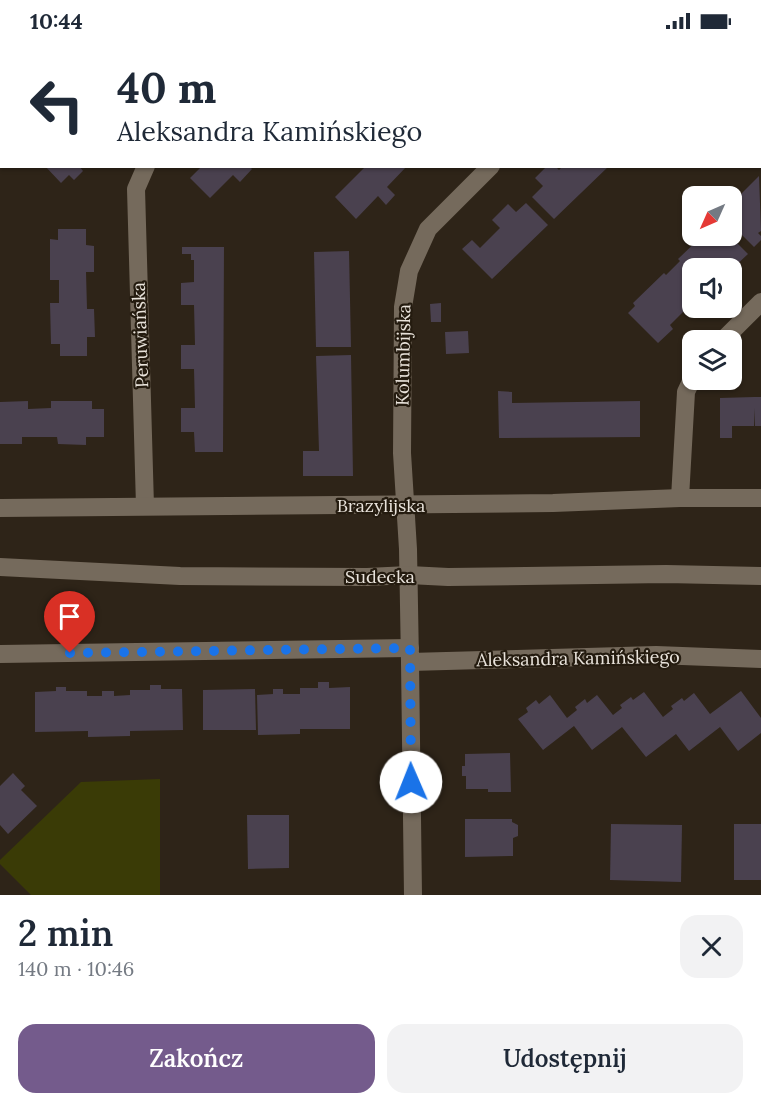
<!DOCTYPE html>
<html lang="pl">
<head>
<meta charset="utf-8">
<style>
  :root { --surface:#fff; --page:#f2f2f3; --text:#1f2937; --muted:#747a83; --accent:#745b8c }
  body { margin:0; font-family:Lora,serif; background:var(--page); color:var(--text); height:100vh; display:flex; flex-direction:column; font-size:22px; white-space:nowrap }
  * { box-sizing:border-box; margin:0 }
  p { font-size:20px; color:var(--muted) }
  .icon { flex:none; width:33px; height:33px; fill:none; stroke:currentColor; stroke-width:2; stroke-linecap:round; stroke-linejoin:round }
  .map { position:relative; height:853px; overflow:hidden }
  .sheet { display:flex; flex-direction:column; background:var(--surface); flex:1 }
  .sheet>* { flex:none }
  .top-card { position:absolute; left:0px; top:0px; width:762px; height:126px; box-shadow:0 2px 4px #0004; background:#fff; color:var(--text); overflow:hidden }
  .needle { width:39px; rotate:225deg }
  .tools { position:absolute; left:682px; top:144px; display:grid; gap:12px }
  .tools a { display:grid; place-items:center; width:60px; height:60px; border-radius:12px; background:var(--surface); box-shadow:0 2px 4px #0004; font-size:30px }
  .pin { position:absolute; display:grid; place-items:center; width:51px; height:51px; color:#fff; margin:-62px -26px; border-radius:50% 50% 50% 0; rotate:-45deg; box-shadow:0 0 6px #0007 }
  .pin .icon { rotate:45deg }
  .me { position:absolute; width:66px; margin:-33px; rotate:359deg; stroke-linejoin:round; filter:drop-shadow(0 0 4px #0008) }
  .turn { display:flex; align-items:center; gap:21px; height:126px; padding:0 18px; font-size:27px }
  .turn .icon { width:78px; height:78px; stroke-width:2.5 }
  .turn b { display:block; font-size:42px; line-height:51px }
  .round { display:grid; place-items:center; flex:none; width:63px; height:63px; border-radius:18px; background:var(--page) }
  .overview { display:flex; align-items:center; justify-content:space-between; height:102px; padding:0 18px }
  h1 { font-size:36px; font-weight:600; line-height:45px }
  .primary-button { display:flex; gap:12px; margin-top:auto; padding:12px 18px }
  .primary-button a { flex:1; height:69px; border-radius:18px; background:var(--accent); color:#fff; font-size:24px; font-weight:600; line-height:69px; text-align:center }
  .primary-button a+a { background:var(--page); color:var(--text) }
  .status { display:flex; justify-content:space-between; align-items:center; height:42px; padding:0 30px; background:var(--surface); direction:ltr }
  .status svg { height:16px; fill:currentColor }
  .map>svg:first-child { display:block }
  .green { fill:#3a3b06 }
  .building { fill:#4a414f }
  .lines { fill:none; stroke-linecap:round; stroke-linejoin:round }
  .minor { stroke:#756a5c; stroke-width:18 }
  .tertiary { stroke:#756a5c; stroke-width:18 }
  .route { stroke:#1a73e8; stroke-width:10; stroke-dasharray:0 18 }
  .labels { text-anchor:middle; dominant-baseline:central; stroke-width:4.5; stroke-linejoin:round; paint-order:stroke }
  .street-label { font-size:18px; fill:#e9e3db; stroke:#241b0f }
</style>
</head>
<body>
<div class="status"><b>10:44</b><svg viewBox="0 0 49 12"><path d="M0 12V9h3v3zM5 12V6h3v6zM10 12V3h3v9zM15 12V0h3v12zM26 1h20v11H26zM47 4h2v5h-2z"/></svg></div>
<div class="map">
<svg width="761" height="853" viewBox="0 0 761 853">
  <rect width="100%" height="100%" fill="#2e2418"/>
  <!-- green -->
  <path class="green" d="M160 737V853H31L0 822V818L81 740Z"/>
  <!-- building -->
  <g class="building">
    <path d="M45 124H79L83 129 74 138 69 133 61 141Z"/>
    <path d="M202 124H249L252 127 240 140 233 133 210 156 190 136Z"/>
    <path d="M366 124H407L387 145 395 153 386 163 378 154 356 177 335 155Z"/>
    <path d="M547 124H555L559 128 563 124H609L554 177 532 155 543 144 535 136Z"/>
    <path d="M759 134 761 189 758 191 761 194V198L754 205 732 183V161Z"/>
    <path d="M526 161 548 183 492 237 462 207 472 198 480 206 500 186 492 178 508 162 516 170Z"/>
    <path d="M58 187H86V203L94 204V230H86L87 267H94L95 295H87V314H60V302H51L50 261H59V238H50V197L58 198Z"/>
    <path d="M702 194H730L748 212 733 226 730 223 726 226H693V262L690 259 684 265 686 267 670 283 673 287 658 301 628 271 635 264 633 261 664 231 666 233 680 219 678 217Z"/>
    <path d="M182 205H224L223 410H195L194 390H181V366H195L194 327H181V303H195L194 263H181V241L194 240V218H191V212H182Z"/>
    <path d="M349 209 351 305H316L314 210Z"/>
    <path d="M441 261V280H431L430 262Z"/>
    <path d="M468 289 469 311 446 312 445 290Z"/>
    <path d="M351 313 353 434H303V409H319L316 314Z"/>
    <path d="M498 349 512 350V361L640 359V395L499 396Z"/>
    <path d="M754 355H761V384H755L754 366V384H732V396H720V356Z"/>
    <path d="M28 359V367L51 366V359H92V367H104V395H86V403L58 402 57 395H22V402H0V360Z"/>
    <path d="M318 640H329V646L350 645V687H300V692L258 693 257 653 273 652V647H283V652H300V646H318Z"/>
    <path d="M150 643H161V647H182L183 688 130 689V694L88 695V689L35 690V650L56 649V645H66V649H87V654H102V649H114V654L130 653V648H150Z"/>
    <path d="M255 647 256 688H203V648Z"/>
    <path d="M741 649 761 676V691L738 709 720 685 689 709 676 692 646 715 622 685 592 708 574 684 543 708 518 677 528 670 526 666 536 658 539 662 550 653 567 676 577 668 575 665 585 657 587 661 597 653 613 673 622 666 620 663 631 655 633 658 644 650 663 675 673 667 671 664 682 656 684 659 694 651 710 672Z"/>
    <path d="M510 711 511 750H488V747H466V734H462V724H465V712Z"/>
    <path d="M13 731 25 744 21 748 37 764 8 792 0 783V744Z"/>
    <path d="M247 773H289V826L248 827Z"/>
    <path d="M465 777H512V780L518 783V794L513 796V814L465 815Z"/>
    <path d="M611 782 682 783 681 840 610 838Z"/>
    <rect x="734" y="782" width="27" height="56"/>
  </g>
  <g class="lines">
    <!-- minor -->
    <g class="minor">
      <path d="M534 0 535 2"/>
      <path d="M254 2 255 0"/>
      <path d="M491 124 428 187 409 229 403 265 402 411 408 507 410 620 656 613 761 617"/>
      <path d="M723 298 761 260"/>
      <path d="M680 456 686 350 693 335"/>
      <path d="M145 464 136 147 146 124"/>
      <path d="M0 466 553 461 680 456H761"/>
      <path d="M0 612 410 606"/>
      <path d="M410 620 413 853"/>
    </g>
    <!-- tertiary -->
    <path class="tertiary" d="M0 525 180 534 367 535 409 533 448 535 666 532 761 534"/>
  </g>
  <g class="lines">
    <!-- route -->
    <path class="route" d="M70 611 410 606 411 740"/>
  </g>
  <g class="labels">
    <!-- street labels -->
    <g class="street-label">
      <text transform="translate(140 293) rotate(-92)">Peruwiańska</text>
      <text transform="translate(403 313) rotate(-89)">Kolumbijska</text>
      <text x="381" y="463">Brazylijska</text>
      <text x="380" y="534">Sudecka</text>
      <text transform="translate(578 616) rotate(-1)">Aleksandra Kamińskiego</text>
    </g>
  </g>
</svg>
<div class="tools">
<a><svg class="needle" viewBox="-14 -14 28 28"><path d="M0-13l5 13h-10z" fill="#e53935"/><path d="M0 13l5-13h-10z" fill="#747a83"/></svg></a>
<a><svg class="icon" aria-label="sound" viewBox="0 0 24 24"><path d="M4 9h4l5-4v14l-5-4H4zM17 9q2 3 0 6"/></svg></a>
<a><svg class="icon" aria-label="layers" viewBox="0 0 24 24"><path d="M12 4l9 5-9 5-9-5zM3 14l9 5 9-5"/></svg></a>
</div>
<div class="pin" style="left:70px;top:611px;background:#d93025"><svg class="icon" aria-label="arrive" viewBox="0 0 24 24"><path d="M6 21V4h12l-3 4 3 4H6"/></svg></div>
<svg class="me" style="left:411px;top:740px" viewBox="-20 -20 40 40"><circle r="19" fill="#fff"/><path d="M0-13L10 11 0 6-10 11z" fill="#1a73e8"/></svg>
<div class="top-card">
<div class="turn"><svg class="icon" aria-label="left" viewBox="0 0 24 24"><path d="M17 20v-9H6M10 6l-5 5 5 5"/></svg><div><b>40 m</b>Aleksandra Kamińskiego</div></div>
</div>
</div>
<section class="sheet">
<div class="overview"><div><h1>2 min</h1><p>140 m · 10:46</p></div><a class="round"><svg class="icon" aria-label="close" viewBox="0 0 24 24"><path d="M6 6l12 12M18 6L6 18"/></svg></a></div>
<div class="primary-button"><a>Zakończ</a><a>Udostępnij</a></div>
</section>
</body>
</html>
